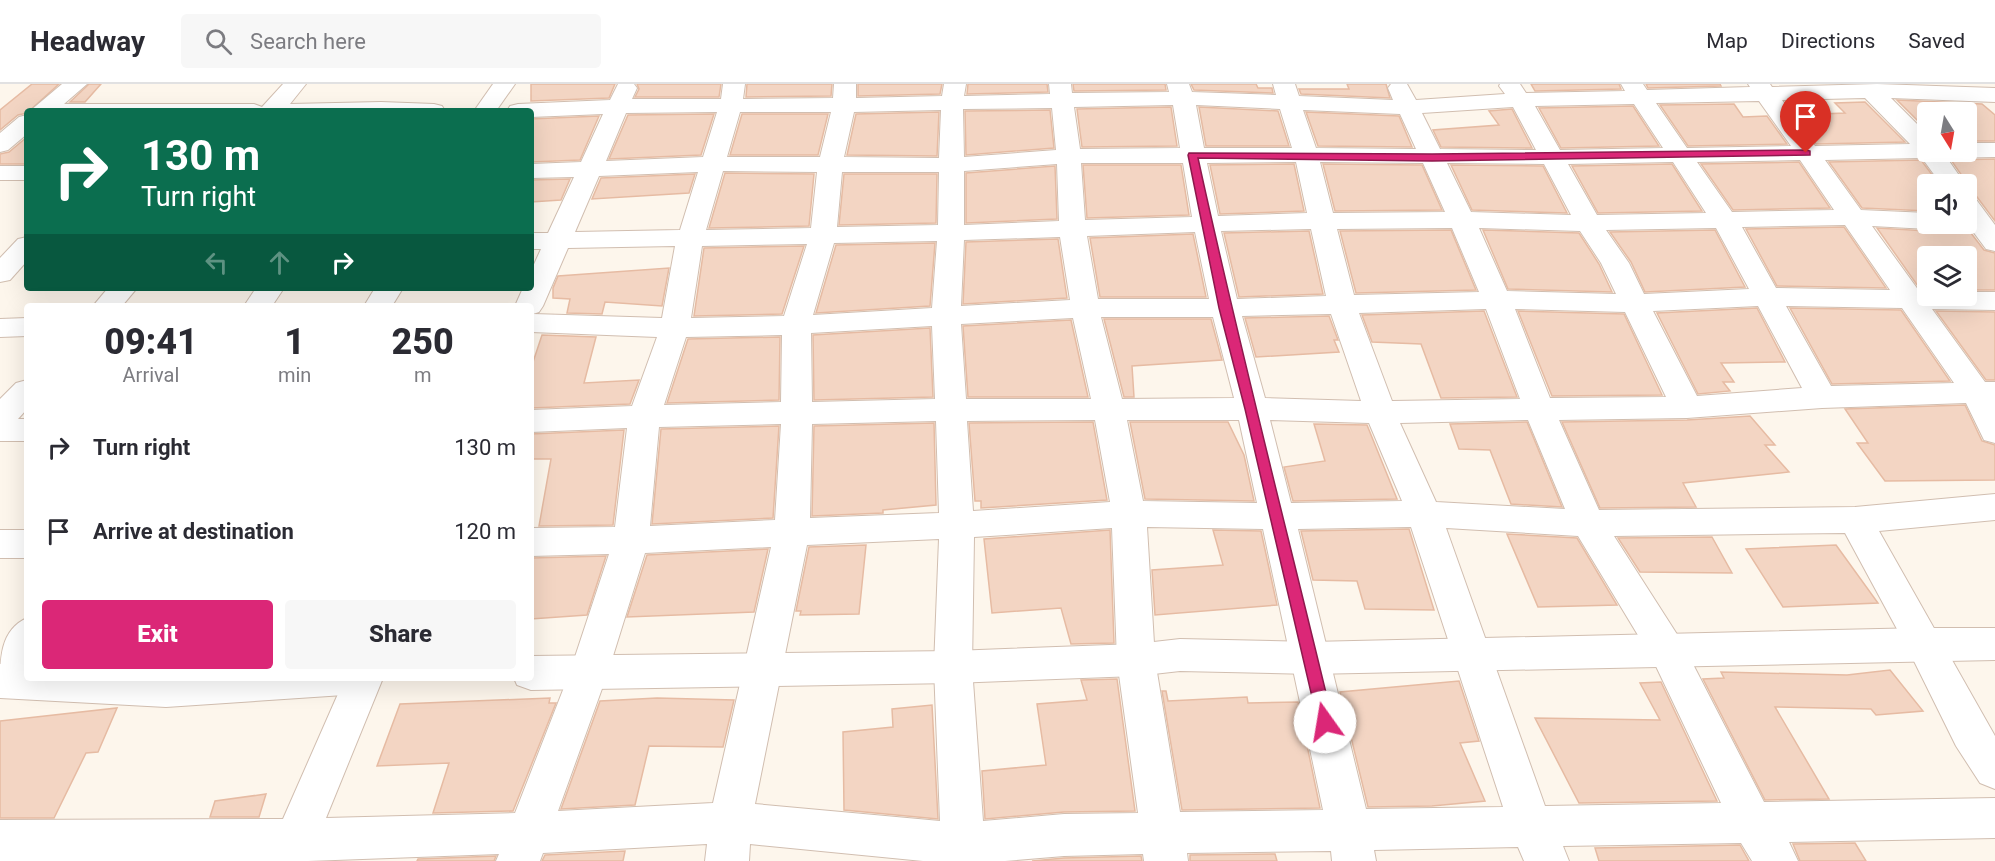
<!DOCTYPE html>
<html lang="en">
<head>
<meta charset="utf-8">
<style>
  :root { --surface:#fff; --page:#f7f7f7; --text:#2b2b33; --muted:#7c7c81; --line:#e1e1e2; --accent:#db2777 }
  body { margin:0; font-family:Roboto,sans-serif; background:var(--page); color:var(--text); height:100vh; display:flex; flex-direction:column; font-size:22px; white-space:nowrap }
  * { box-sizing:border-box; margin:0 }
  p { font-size:20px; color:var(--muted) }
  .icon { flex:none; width:33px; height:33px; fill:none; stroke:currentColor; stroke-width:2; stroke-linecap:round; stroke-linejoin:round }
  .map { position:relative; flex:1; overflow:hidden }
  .details { position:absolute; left:24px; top:219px; width:510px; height:378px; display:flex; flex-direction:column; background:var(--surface); border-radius:6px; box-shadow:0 6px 24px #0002 }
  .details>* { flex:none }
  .hud { position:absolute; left:24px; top:24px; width:510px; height:183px; border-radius:6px; box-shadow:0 6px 24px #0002; background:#0b6e4f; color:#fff; overflow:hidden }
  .needle { width:39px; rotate:169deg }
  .tools { position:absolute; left:1917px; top:18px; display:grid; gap:12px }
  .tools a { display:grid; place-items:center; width:60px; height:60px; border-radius:6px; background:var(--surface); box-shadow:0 6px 24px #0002; font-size:30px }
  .pin { position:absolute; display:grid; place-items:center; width:51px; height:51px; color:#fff; margin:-62px -26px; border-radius:50% 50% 50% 0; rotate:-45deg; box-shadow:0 0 6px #0007 }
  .pin .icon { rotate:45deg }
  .me { position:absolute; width:66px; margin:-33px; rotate:347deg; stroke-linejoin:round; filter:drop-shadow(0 0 4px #0008) }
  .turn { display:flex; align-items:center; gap:21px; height:126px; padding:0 18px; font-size:27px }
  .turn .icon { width:78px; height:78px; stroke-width:2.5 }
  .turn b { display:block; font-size:42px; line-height:51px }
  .lanes { display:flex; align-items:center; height:57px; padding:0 18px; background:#0003; justify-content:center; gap:30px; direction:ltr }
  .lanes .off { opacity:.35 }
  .eta { display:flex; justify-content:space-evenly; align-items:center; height:102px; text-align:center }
  .eta b { font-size:36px; font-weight:800; line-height:42px }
  .action { display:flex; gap:12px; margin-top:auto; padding:12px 18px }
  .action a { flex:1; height:69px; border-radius:6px; background:var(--accent); color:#fff; font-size:24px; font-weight:800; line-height:69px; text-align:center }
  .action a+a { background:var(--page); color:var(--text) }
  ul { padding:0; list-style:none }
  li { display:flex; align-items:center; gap:18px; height:84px; padding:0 18px }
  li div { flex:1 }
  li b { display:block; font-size:22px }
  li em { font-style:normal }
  header { display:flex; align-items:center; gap:36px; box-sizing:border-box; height:84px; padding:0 30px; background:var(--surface); border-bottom:2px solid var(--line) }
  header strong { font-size:28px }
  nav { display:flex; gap:33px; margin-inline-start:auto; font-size:21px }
  .search { width:420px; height:54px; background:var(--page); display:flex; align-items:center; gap:15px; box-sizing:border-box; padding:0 21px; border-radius:6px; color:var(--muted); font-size:22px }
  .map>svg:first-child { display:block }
  .building { fill:#f3d5c3; stroke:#e6bba3; stroke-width:1.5 }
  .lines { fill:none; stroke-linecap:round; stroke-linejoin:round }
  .minor-casing { stroke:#d1beb0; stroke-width:2 }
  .tertiary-casing { stroke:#d1beb0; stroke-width:2 }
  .minor { fill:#fff; fill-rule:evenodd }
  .tertiary { fill:#fff; fill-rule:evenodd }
  .route { fill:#db2777; stroke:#8e194d; stroke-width:1.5 }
</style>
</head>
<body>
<header>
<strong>Headway</strong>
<div class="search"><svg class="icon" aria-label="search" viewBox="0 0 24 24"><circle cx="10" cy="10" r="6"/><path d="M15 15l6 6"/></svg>Search here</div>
<nav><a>Map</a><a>Directions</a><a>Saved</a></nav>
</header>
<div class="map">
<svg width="1995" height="777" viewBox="0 0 1995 777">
  <rect width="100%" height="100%" fill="#fdf6ec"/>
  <!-- building -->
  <g class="building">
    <path d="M32 0H59L27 29 18 31 0 46V26Z"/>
    <path d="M89 0H101L85 18H70Z"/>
    <path d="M531 0H615L609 14 531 17Z"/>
    <path d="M637 0H721L719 13H635L639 5Z"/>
    <path d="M747 0H832L831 12 746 13Z"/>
    <path d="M858 0H942L940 10 858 12Z"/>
    <path d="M968 0H1047L1048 8 967 10Z"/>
    <path d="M1073 0H1165L1166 6 1074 7Z"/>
    <path d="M1191 0H1256L1258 4H1272L1273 9 1194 6Z"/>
    <path d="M1347 0H1386L1390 14 1301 10 1299 5H1349Z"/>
    <path d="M1531 0H1619L1621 5 1535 7Z"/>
    <path d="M1646 0H1720L1721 2 1648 4Z"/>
    <path d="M1897 16 1982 20 1995 31V57H1966V28H1928V47Z"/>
    <path d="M1865 18 1905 58 1816 60 1795 31 1845 29 1835 19Z"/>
    <path d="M1734 20 1743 33 1767 32 1787 60 1688 62 1660 21Z"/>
    <path d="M1633 22 1659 62 1561 64 1539 24Z"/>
    <path d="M1171 23 1177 62 1082 63 1077 25Z"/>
    <path d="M1199 23 1278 27 1289 62H1206Z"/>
    <path d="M1512 25 1532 64 1441 63 1433 46 1499 41 1489 27Z"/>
    <path d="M1050 26 1054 64 966 71 965 27Z"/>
    <path d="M939 28 937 72 847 71 856 30Z"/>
    <path d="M1306 28 1399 32 1412 63 1318 62Z"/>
    <path d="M714 30 701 71 609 75 628 31Z"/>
    <path d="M742 30H828L818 71H730Z"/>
    <path d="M599 32 580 76 531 78V35Z"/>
    <path d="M27 53V80H0V70L9 68Z"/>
    <path d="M1995 75V137L1977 113 1966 109 1967 99 1951 76Z"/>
    <path d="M1921 76 1939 100H1928V127L1862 124 1829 78Z"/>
    <path d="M1799 78 1830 124 1733 126 1701 80Z"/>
    <path d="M1294 80 1304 127 1220 130 1210 81Z"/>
    <path d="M1323 80 1422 81 1442 126 1335 127Z"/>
    <path d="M1672 80 1702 127 1598 129 1572 82Z"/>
    <path d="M1083 81H1181L1189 131 1087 134Z"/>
    <path d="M1451 81 1543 82 1567 129 1472 126Z"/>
    <path d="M1055 82 1057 135 966 139V89Z"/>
    <path d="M725 89 814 90 809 142 709 144Z"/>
    <path d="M695 90 689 109 592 115 601 94Z"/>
    <path d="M844 90H937L936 139 839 141Z"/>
    <path d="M570 95 561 116 531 118V96Z"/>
    <path d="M1941 140H1964L1984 166 1995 169V206H1966V172H1928V205H1920L1877 144 1928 147 1937 145Z"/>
    <path d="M1844 143 1886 204 1777 202 1746 145Z"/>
    <path d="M1451 146 1476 206 1356 209 1340 147Z"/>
    <path d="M1483 146 1579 149 1599 180 1612 208 1508 205Z"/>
    <path d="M1715 146 1745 203 1645 208 1631 178 1610 148Z"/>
    <path d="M1309 147 1323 210 1239 213 1224 149Z"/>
    <path d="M1193 150 1206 213H1100L1090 154Z"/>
    <path d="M1058 155 1067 214 963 220 966 158Z"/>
    <path d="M935 159 930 222 816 229 836 161Z"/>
    <path d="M804 162 782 230 694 232 704 164Z"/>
    <path d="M669 184 662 222 605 218 602 230 567 229 570 215 553 214V204L558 192Z"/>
    <path d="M1757 224 1785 278 1721 279 1734 298H1723L1730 307 1698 310 1657 229Z"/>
    <path d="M1790 224 1901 226 1950 297 1832 300Z"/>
    <path d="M1484 227 1517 313 1441 314 1421 260 1372 258 1362 231Z"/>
    <path d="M1518 227 1624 230 1662 311 1552 312Z"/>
    <path d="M1936 227 1995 228V296H1986Z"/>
    <path d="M1329 232 1338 256H1334L1339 268 1256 273 1245 234Z"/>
    <path d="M1104 235H1211L1222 276 1132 282 1134 313H1124Z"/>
    <path d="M1071 236 1088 313H968L963 242Z"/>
    <path d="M930 244 933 313 814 316 813 251Z"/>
    <path d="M542 251 596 253 584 299 639 296 630 320 531 324V284Z"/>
    <path d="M780 253 779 316 667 319 688 255Z"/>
    <path d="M1965 321 1982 357 1995 361V396L1885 397 1857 359H1868L1845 325Z"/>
    <path d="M1750 332 1775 361H1765L1789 388 1683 399 1696 423 1600 424 1562 338 1687 336Z"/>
    <path d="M1093 338 1107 416 981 424V417H975L969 339Z"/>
    <path d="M1130 338H1228L1244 371 1254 417 1145 415Z"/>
    <path d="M1527 338 1562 423 1511 420 1490 366 1459 365 1450 340Z"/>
    <path d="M934 339 936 421 883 426V429L812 432 814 342Z"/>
    <path d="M1314 340 1367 341 1397 415 1293 417 1284 383 1325 377Z"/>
    <path d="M779 342 773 434 652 440 661 345Z"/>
    <path d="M624 346 613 441 539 442 551 375H531V350Z"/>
    <path d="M1409 445 1434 526 1365 525 1357 497 1313 496 1301 447Z"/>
    <path d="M1110 446 1114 559 1071 560 1061 524 992 529 984 455Z"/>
    <path d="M1213 446 1261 447 1277 521 1155 531 1152 486 1223 481Z"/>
    <path d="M1507 450 1577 454 1617 521 1538 523Z"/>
    <path d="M1712 453 1732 489 1640 488 1618 454Z"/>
    <path d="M866 461 859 530 800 531 801 527H796L809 463Z"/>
    <path d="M1836 461 1878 519 1783 523 1746 465Z"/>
    <path d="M768 465 754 528 627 533 647 471Z"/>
    <path d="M606 472 587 531 531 535 532 474Z"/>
    <path d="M1890 586 1923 627 1876 631 1871 625 1775 623 1829 715 1765 716 1703 595 1724 594 1721 588 1847 591Z"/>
    <path d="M1117 595 1135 727 1064 728 985 735 982 687 1046 681 1037 620 1087 616 1081 596Z"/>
    <path d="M1459 597 1479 657 1460 659 1485 717 1432 722 1368 723 1340 608Z"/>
    <path d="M1661 598 1717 717 1579 719 1535 634 1660 636 1640 599Z"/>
    <path d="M1162 607H1166L1168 617 1247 613 1248 619 1298 618 1320 724 1182 726Z"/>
    <path d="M550 614 549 619H556L513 727 433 729 449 679 377 682 400 620Z"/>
    <path d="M657 614 734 616 723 663 649 662 635 721 561 725 600 617Z"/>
    <path d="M932 621 938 735 844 726 843 648 893 643 892 625Z"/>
    <path d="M117 624 98 668 86 669 54 734H0V637Z"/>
    <path d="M266 710 259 733H210L215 717Z"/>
    <path d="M1855 759 1866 777H1800L1793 760Z"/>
    <path d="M1740 761 1749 777H1599L1595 764Z"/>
    <path d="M625 767 623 777H542L545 771Z"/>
    <path d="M1275 770 1277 777H1190V771Z"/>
    <path d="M496 772 494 777H417L418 775Z"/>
    <path d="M1141 772 1142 777H1032L1064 774Z"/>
  </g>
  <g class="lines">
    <!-- minor casing -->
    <g class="minor-casing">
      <g id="minor">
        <path d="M62 0H87L64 20H254L262 23 283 0H306L290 20 381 18 434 20 442 22 445 27H30Z"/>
        <path d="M493 0H515L496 27H474Z"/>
        <path d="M618 0H634L637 4 632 15H721L723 0H745L743 15 833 14 834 0H856V14L942 12 944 0H966L964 12 1050 10 1049 0H1071L1072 9 1169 8 1167 0H1189L1192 8 1276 11 1273 0H1295L1299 12 1393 16 1388 4 1391 0H1407L1416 16 1505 10 1499 2 1500 0H1520L1526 9 1625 7 1621 0H1643L1647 6 1750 3 1748 0H1770L1772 3 1877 0 1995 4V18L1891 14 1928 51V68H1966V59H1995V73L1947 74 1965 100H1941L1922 74 1825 76 1861 126 1928 129V140H1939L1937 143 1928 145 1872 142 1919 207H1928V212H1966V208H1995V226L1932 225 1985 298H1995V359L1984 356 1966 319 1822 324 1687 334 1559 336 1599 426 1855 423 1995 410V436L1879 447 1995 652V705L1980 699 1956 662 1911 571 1845 449 1614 452 1680 555 1764 718 1995 714V754L1789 758 1798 777H1752L1741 759 1563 762 1569 777H1524L1518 763 1374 766 1376 777H1332L1331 767 1187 769 1188 777H1144L1143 770 1064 772 1005 777H923L750 760 749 777H705L707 760 543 769 540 777H496L499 770 308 777H0V736L283 735 345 594H383L326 734 515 729 570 588 609 470 531 472V444L615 443 627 344 531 348V326L632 322 657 253 531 248V222H515L523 204H531V187L541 165H531V149H548L574 93 531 94V80L581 78 603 30 531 33V27H507L510 22 518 20 610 16ZM1865 14 1910 60 1815 62 1782 16ZM1759 17 1791 62 1687 64 1656 19ZM1634 20 1663 64 1560 66 1535 22ZM1173 21 1180 64 1080 65 1074 23ZM1196 21 1280 25 1292 64H1204ZM1513 23 1536 66 1440 65 1422 29ZM1052 24 1056 66 964 73 963 25ZM941 26 939 74 844 73 854 28ZM1303 26 1400 30 1416 65 1316 64ZM717 28 703 73 606 77 626 29ZM740 28H831L820 73H727ZM1800 76 1834 126 1732 128 1697 78ZM1296 78 1307 129 1218 132 1207 79ZM1320 78 1423 79 1445 128 1333 129ZM1673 78 1706 129 1597 131 1568 80ZM1081 79H1183L1192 133 1085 136ZM1447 79 1544 80 1571 131 1471 128ZM1057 80 1059 137 964 141V87ZM723 87 817 88 811 144 706 146ZM698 88 680 146 575 148 599 92ZM842 88H939L938 141 837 143ZM1845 141 1890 206 1776 204 1742 143ZM1452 144 1479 208 1354 211 1337 145ZM1479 144 1580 147 1601 179 1616 210 1507 207ZM1716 144 1749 205 1644 210 1629 179 1606 146ZM1311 145 1326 212 1237 215 1221 147ZM1195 148 1209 215H1098L1087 152ZM1060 153 1070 216 961 222 964 156ZM937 157 932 224 813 231 834 159ZM807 160 784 232 691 234 702 162ZM675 162 662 234 533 230 539 228 543 222 568 164ZM1758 222 1802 304 1697 312 1653 227ZM1786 222 1902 224 1954 299 1831 302ZM1486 225 1520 315 1392 317 1359 229ZM1515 225 1625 228 1666 313 1550 314ZM1331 230 1361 317 1265 314 1242 232ZM1101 233H1213L1234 314 1122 315ZM1073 234 1091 315H966L961 240ZM932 242 935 315 812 318 811 249ZM782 251 781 318 664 321 686 253ZM1095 336 1110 418 973 427 967 337ZM1127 336H1239L1257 419 1143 417ZM1270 336 1369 339 1402 417 1291 419ZM1528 336 1565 425 1436 418 1400 339ZM936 337 939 429 810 434 812 340ZM781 340 775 436 650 442 659 343ZM1147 443 1263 445 1323 726 1180 728 1155 576ZM1411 443 1503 723 1366 725 1298 445ZM1112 444 1117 576 1138 729 1064 730 983 737 972 583 974 453ZM1446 444 1578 452 1653 576 1721 719 1545 722ZM939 455 934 583 940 737 755 720 807 461ZM771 463 713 719 558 727 608 588 645 469Z"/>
        <path d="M27 31V50L8 66 0 68V49L19 33Z"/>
        <rect x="0" y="82" width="27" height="14"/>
        <path d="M1966 111 1975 114 1995 141V167L1986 165 1966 138Z"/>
        <path d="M27 153V177L10 196 0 198V174L18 155Z"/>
        <path d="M108 204H137L122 222H93Z"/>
        <path d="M256 204H284L272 222H244Z"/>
        <path d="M375 204H403L392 222H364Z"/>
        <path d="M27 234V252L0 253V235Z"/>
        <path d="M27 296V325L18 335H27V357H0V315L16 299Z"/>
        <rect x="0" y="446" width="27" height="28"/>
        <path d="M27 534C27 565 34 592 0 604 0 575 0 546 27 534Z"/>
      </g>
    </g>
    <!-- tertiary casing -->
    <g class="tertiary-casing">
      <g id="tertiary">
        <path d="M1924 544H1995V576L1311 590 1180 587 1136 592 953 599 531 606 517 601 514 594H531V572L953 567 1136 560 1180 555 1311 558Z"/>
        <path d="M0 580 27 582V594H363L358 606 344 611 166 623 0 614Z"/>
      </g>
    </g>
    <!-- minor -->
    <use href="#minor" class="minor"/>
    <!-- tertiary -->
    <use href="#tertiary" class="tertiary"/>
  </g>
  <!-- route -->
  <path class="route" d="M1806 66 1810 67V71L1432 77 1198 74C1239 263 1288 450 1333 638L1331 643 1325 646 1319 643 1245 325 1219 224 1188 71 1189 69 1432 70Z"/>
</svg>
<div class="tools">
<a><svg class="needle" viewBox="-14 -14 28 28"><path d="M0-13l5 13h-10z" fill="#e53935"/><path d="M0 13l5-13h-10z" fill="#7c7c81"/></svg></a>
<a><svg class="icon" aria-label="sound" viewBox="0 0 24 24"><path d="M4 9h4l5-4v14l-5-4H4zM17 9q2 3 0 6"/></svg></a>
<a><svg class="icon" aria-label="layers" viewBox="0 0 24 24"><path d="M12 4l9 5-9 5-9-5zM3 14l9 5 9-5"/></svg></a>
</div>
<div class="pin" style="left:1806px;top:69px;background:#d93025"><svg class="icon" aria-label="arrive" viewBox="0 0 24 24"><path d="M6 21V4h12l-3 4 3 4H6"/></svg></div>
<svg class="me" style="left:1325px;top:638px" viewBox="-20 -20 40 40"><circle r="19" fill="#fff"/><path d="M0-13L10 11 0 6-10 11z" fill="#db2777"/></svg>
<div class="hud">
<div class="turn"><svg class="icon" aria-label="right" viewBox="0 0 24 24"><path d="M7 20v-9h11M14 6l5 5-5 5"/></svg><div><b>130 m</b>Turn right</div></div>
<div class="lanes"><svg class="icon off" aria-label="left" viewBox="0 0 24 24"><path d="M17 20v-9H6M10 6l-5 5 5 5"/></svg><svg class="icon off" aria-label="ahead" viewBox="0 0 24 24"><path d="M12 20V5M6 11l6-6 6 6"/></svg><svg class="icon" aria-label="right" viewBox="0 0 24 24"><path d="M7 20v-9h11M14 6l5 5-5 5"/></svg></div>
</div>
<section class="details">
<div class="eta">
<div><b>09:41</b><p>Arrival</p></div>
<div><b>1</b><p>min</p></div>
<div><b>250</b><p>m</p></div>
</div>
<ul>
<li><svg class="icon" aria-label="right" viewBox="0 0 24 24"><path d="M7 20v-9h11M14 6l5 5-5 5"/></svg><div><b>Turn right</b></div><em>130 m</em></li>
<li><svg class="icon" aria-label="arrive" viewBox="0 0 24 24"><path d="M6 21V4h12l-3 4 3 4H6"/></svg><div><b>Arrive at destination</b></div><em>120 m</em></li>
</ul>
<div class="action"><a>Exit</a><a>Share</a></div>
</section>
</div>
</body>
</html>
